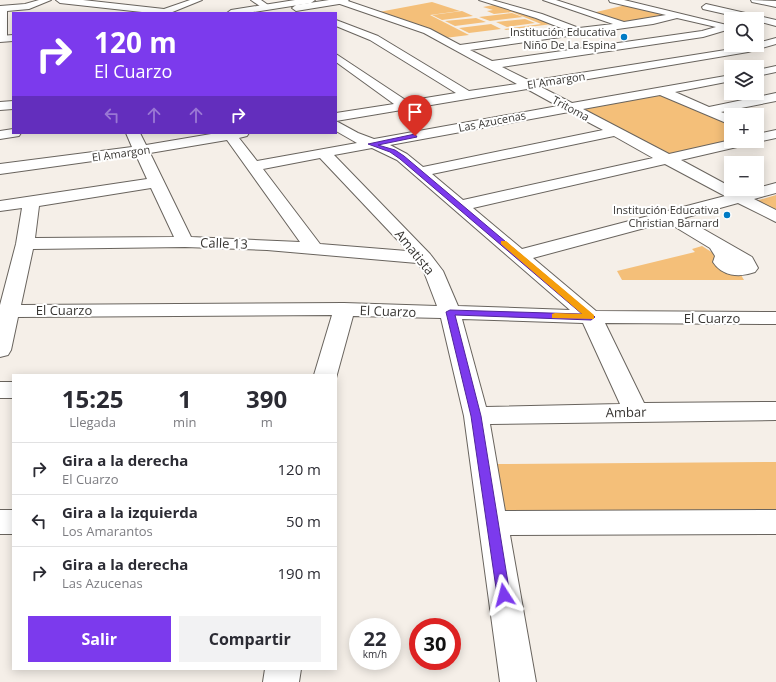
<!DOCTYPE html>
<html lang="es">
<head>
<meta charset="utf-8">
<style>
  :root { --surface:#fff; --page:#f2f2f3; --text:#2b2b33; --muted:#7c7c81; --line:#e1e1e2; --accent:#7c3aed }
  body { margin:0; font-family:"Open Sans",sans-serif; background:var(--page); color:var(--text); height:100vh; display:flex; flex-direction:column; font-size:15px; white-space:nowrap }
  * { box-sizing:border-box; margin:0 }
  p { font-size:13px; color:var(--muted) }
  .icon { flex:none; width:22px; height:22px; fill:none; stroke:currentColor; stroke-width:2; stroke-linecap:round; stroke-linejoin:round }
  .map { position:relative; flex:1; overflow:hidden }
  .details { position:absolute; left:12px; top:374px; width:325px; height:296px; display:flex; flex-direction:column; background:var(--surface); border-radius:0px; box-shadow:0 2px 10px #0003 }
  .details>* { flex:none }
  .banner { position:absolute; left:12px; top:12px; width:325px; height:122px; border-radius:0px; box-shadow:0 2px 10px #0003; background:#7c3aed; color:#fff; overflow:hidden }
  .tools { position:absolute; left:724px; top:12px; display:grid; gap:8px }
  .tools a { display:grid; place-items:center; width:40px; height:40px; border-radius:0px; background:var(--surface); box-shadow:0 2px 10px #0003; font-size:20px }
  .speed { position:absolute; left:349px; top:618px; display:flex; gap:8px; font-size:20px; font-weight:700; text-align:center }
  .speed>* { display:grid; place-content:center; width:52px; height:52px; border-radius:50%; background:var(--surface); box-shadow:0 2px 10px #0003; line-height:1 }
  .speed small { font-size:10px; font-weight:400 }
  .speed .limit { border:6px solid #d22; background:#fff; color:#111 }
  .pin { position:absolute; display:grid; place-items:center; width:34px; height:34px; color:#fff; margin:-41px -17px; border-radius:50% 50% 50% 0; rotate:-45deg; box-shadow:0 0 4px #0007 }
  .pin .icon { rotate:45deg }
  .me { position:absolute; width:44px; margin:-22px; rotate:351deg; stroke-linejoin:round; filter:drop-shadow(0 0 3px #0008) }
  .turn { display:flex; align-items:center; gap:14px; height:84px; padding:0 16px; font-size:18px }
  .turn .icon { width:52px; height:52px; stroke-width:2.5 }
  .turn b { display:block; font-size:28px; line-height:34px }
  .lanes { display:flex; align-items:center; height:38px; padding:0 16px; background:#0003; justify-content:center; gap:20px; direction:ltr }
  .lanes .off { opacity:.35 }
  .eta { display:flex; justify-content:space-evenly; align-items:center; height:68px; text-align:center }
  .eta b { font-size:24px; font-weight:700; line-height:28px }
  .cta { display:flex; gap:8px; margin-top:auto; padding:8px 16px }
  .cta a { flex:1; height:46px; border-radius:0px; background:var(--accent); color:#fff; font-size:16px; font-weight:700; line-height:46px; text-align:center }
  .cta a+a { background:var(--page); color:var(--text) }
  ul { padding:0; list-style:none }
  li { display:flex; align-items:center; gap:12px; height:52px; padding:0 16px; border-top:1px solid var(--line) }
  li div { flex:1 }
  li b { display:block; font-size:15px }
  li em { font-style:normal }
  .map>svg:first-child { display:block }
  .green { fill:#f4bf79 }
  .lines { fill:none; stroke-linecap:round; stroke-linejoin:round }
  .minor-casing { stroke:#69645e; stroke-width:2 }
  .major-casing { stroke:#69645e; stroke-width:2 }
  .minor { fill:#fff; fill-rule:evenodd }
  .major { fill:#fff; fill-rule:evenodd }
  .route { fill:#7c3aed; stroke:#51269a }
  .slow { fill:#f59e0b }
  .poi-dot { fill:#007bc4; stroke:#fff; stroke-width:1.5 }
  .labels { text-anchor:middle; dominant-baseline:central; stroke-width:4; stroke-linejoin:round; paint-order:stroke }
  .far-poi-label { font-size:11px; fill:#383633; stroke:#fff; text-anchor:end }
  .far-street-label { font-size:11px; fill:#383633; stroke:#fff }
  .street-label { font-size:13px; fill:#383633; stroke:#fff }
</style>
</head>
<body>
<div class="map">
<svg width="776" height="682" viewBox="0 0 776 682">
  <rect width="100%" height="100%" fill="#f5efe8"/>
  <!-- green -->
  <g class="green">
    <path d="M432 2 460 11 430 15 469 35 445 38 379 12Z"/>
    <path d="M494 5 552 24 506 30 504 29 541 24 512 12 494 14 487 11 493 10 483 7Z"/>
    <path d="M626 5 668 15 621 23 592 13Z"/>
    <path d="M462 11 473 16 442 20 432 15Z"/>
    <path d="M512 13 523 17 490 21 479 17Z"/>
    <path d="M476 18 486 22 455 26 445 21Z"/>
    <path d="M525 19 535 23 507 27 496 22Z"/>
    <path d="M491 24 501 29 469 33 459 28Z"/>
    <path d="M661 94 731 125V140L668 154 582 108Z"/>
    <path d="M776 195V216L749 203Z"/>
    <path d="M702 246 713 253 715 260 741 275 744 280H622L617 271 695 252 692 249Z"/>
    <path d="M776 462V509L504 512 493 464Z"/>
  </g>
  <g class="lines">
    <!-- minor casing -->
    <g class="minor-casing">
      <g id="minor">
        <path d="M39 0H51L29 9 7 11V39L6 41H0V6L25 4Z"/>
        <path d="M56 0H83L164 9 190 0H202L170 13H151L60 3Z"/>
        <path d="M251 0H261L271 7 270 9H264Z"/>
        <path d="M336 0H345L430 29 460 45 566 30 536 18 479 0H492L542 14 579 28 613 24 543 0H556L624 22 666 15 610 2 609 0H624L731 26 730 29 703 37 502 67 530 81 757 45V43L776 38V44L748 52 541 87 572 103 731 75V81L675 92 709 107 776 93V101L721 112 731 116V125L660 95 583 109 669 154 731 140 752 141 750 144 681 160 731 187V189L742 192 776 183V193L754 199 776 210V222L738 203 684 218 752 257 758 268 755 272C739 278 722 276 713 262L715 256 710 248 667 222 533 258 596 311 776 312V324L605 323 644 403 776 402V420L490 424 505 511 776 510V534L510 535 536 682H500L464 416 441 318 353 316 336 378V375H314L332 315 18 317 11 350 8 355 0 357V305L16 244 22 208 0 211V201L147 179 136 155 0 174V164L132 147 126 133H140L146 145 217 133H249L247 136 239 138 257 161 357 143 336 131V121L358 133 374 139 558 106 527 89 336 121V113L394 104 336 62V54L407 101 456 93 370 40 336 26V20L378 36 469 91 517 84 424 33 337 3ZM677 18 716 27 702 31 492 61 470 50 653 24ZM569 112 603 130 423 167 407 154 390 145ZM614 136 653 158 463 200 432 174ZM227 140 300 242 191 237 150 153ZM372 148 397 160 570 310 458 306 443 271 430 254 334 155ZM320 158 406 249 407 251 320 244 263 169ZM665 164 725 196 522 249 473 208ZM151 188 174 237 35 238 39 206ZM185 247 267 250 417 263 424 272 437 306 344 303 21 305 33 249ZM462 319 583 323 620 404 486 407Z"/>
        <path d="M706 4 776 20V26L757 21V19H747L703 9 702 7Z"/>
        <path d="M776 66V72L757 76V70Z"/>
        <path d="M13 101V109L0 110V102Z"/>
        <path d="M13 129V133H21L19 136 0 139V131Z"/>
        <path d="M776 130V138L757 142 752 141H757V134Z"/>
        <rect x="0" y="382" width="13" height="16"/>
        <rect x="0" y="510" width="13" height="24"/>
        <path d="M265 669H301L299 682H263Z"/>
      </g>
    </g>
    <!-- major casing -->
    <g class="major-casing">
      <g id="major">
        <path d="M295 0H315L311 3 247 13H227L231 10Z"/>
        <path d="M329 0H349L345 3 296 11 292 8 296 5Z"/>
        <path d="M751 0 776 1V7L752 2Z"/>
        <path d="M13 35V41L0 42V36Z"/>
      </g>
    </g>
    <!-- minor -->
    <use href="#minor" class="minor"/>
    <!-- major -->
    <use href="#major" class="major"/>
  </g>
  <!-- route -->
  <path class="route" d="M415 134 417 137 378 145 395 150 404 156 595 317 591 320 455 315 481 416 510 595 508 600 504 601 499 600 497 595 471 416 446 312 450 310 582 314 400 159 390 152 368 144Z"/>
  <!-- slow -->
  <path class="slow" d="M501 241H506L594 315V319L552 318V314L555 313 582 314 501 244Z"/>
  <!-- markers -->
  <g class="poi-dot">
    <circle cx="624" cy="37" r="4"/>
    <circle cx="727" cy="215" r="4"/>
  </g>
  <g class="labels">
    <!-- far-poi labels -->
    <g class="far-poi-label">
      <text x="616" y="31">Institución Educativa<tspan x="616" dy="13">Niño De La Espina</tspan></text>
      <text x="719" y="209">Institución Educativa<tspan x="719" dy="13">Christian Barnard</tspan></text>
    </g>
    <!-- far-street labels -->
    <g class="far-street-label">
      <text transform="translate(556 80) rotate(-9)">El Amargon</text>
      <text transform="translate(571 108) rotate(28)">Tritoma</text>
      <text transform="translate(492 121) rotate(-11)">Las Azucenas</text>
      <text transform="translate(121 153) rotate(-8)">El Amargon</text>
    </g>
    <!-- street labels -->
    <g class="street-label">
      <text transform="translate(224 243) rotate(2)">Calle 13</text>
      <text transform="translate(415 252) rotate(51)">Amatista</text>
      <text x="64" y="310">El Cuarzo</text>
      <text transform="translate(388 311) rotate(2)">El Cuarzo</text>
      <text x="712" y="318">El Cuarzo</text>
      <text transform="translate(626 412) rotate(-1)">Ambar</text>
    </g>
  </g>
</svg>
<div class="tools">
<a><svg class="icon" aria-label="search" viewBox="0 0 24 24"><circle cx="10" cy="10" r="6"/><path d="M15 15l6 6"/></svg></a>
<a><svg class="icon" aria-label="layers" viewBox="0 0 24 24"><path d="M12 4l9 5-9 5-9-5zM3 14l9 5 9-5"/></svg></a>
<a>+</a>
<a>−</a>
</div>
<div class="speed"><div>22<small>km/h</small></div><div class="limit">30</div></div>
<div class="pin" style="left:415px;top:136px;background:#d93025"><svg class="icon" aria-label="arrive" viewBox="0 0 24 24"><path d="M6 21V4h12l-3 4 3 4H6"/></svg></div>
<svg class="me" style="left:504px;top:595px" viewBox="-20 -20 40 40"><path d="M0-17L14 15 0 8-14 15z" fill="#7c3aed" stroke="#fff" stroke-width="4"/></svg>
<div class="banner">
<div class="turn"><svg class="icon" aria-label="right" viewBox="0 0 24 24"><path d="M7 20v-9h11M14 6l5 5-5 5"/></svg><div><b>120 m</b>El Cuarzo</div></div>
<div class="lanes"><svg class="icon off" aria-label="left" viewBox="0 0 24 24"><path d="M17 20v-9H6M10 6l-5 5 5 5"/></svg><svg class="icon off" aria-label="ahead" viewBox="0 0 24 24"><path d="M12 20V5M6 11l6-6 6 6"/></svg><svg class="icon off" aria-label="ahead" viewBox="0 0 24 24"><path d="M12 20V5M6 11l6-6 6 6"/></svg><svg class="icon" aria-label="right" viewBox="0 0 24 24"><path d="M7 20v-9h11M14 6l5 5-5 5"/></svg></div>
</div>
<section class="details">
<div class="eta">
<div><b>15:25</b><p>Llegada</p></div>
<div><b>1</b><p>min</p></div>
<div><b>390</b><p>m</p></div>
</div>
<ul>
<li><svg class="icon" aria-label="right" viewBox="0 0 24 24"><path d="M7 20v-9h11M14 6l5 5-5 5"/></svg><div><b>Gira a la derecha</b><p>El Cuarzo</p></div><em>120 m</em></li>
<li><svg class="icon" aria-label="left" viewBox="0 0 24 24"><path d="M17 20v-9H6M10 6l-5 5 5 5"/></svg><div><b>Gira a la izquierda</b><p>Los Amarantos</p></div><em>50 m</em></li>
<li><svg class="icon" aria-label="right" viewBox="0 0 24 24"><path d="M7 20v-9h11M14 6l5 5-5 5"/></svg><div><b>Gira a la derecha</b><p>Las Azucenas</p></div><em>190 m</em></li>
</ul>
<div class="cta"><a>Salir</a><a>Compartir</a></div>
</section>
</div>
</body>
</html>
